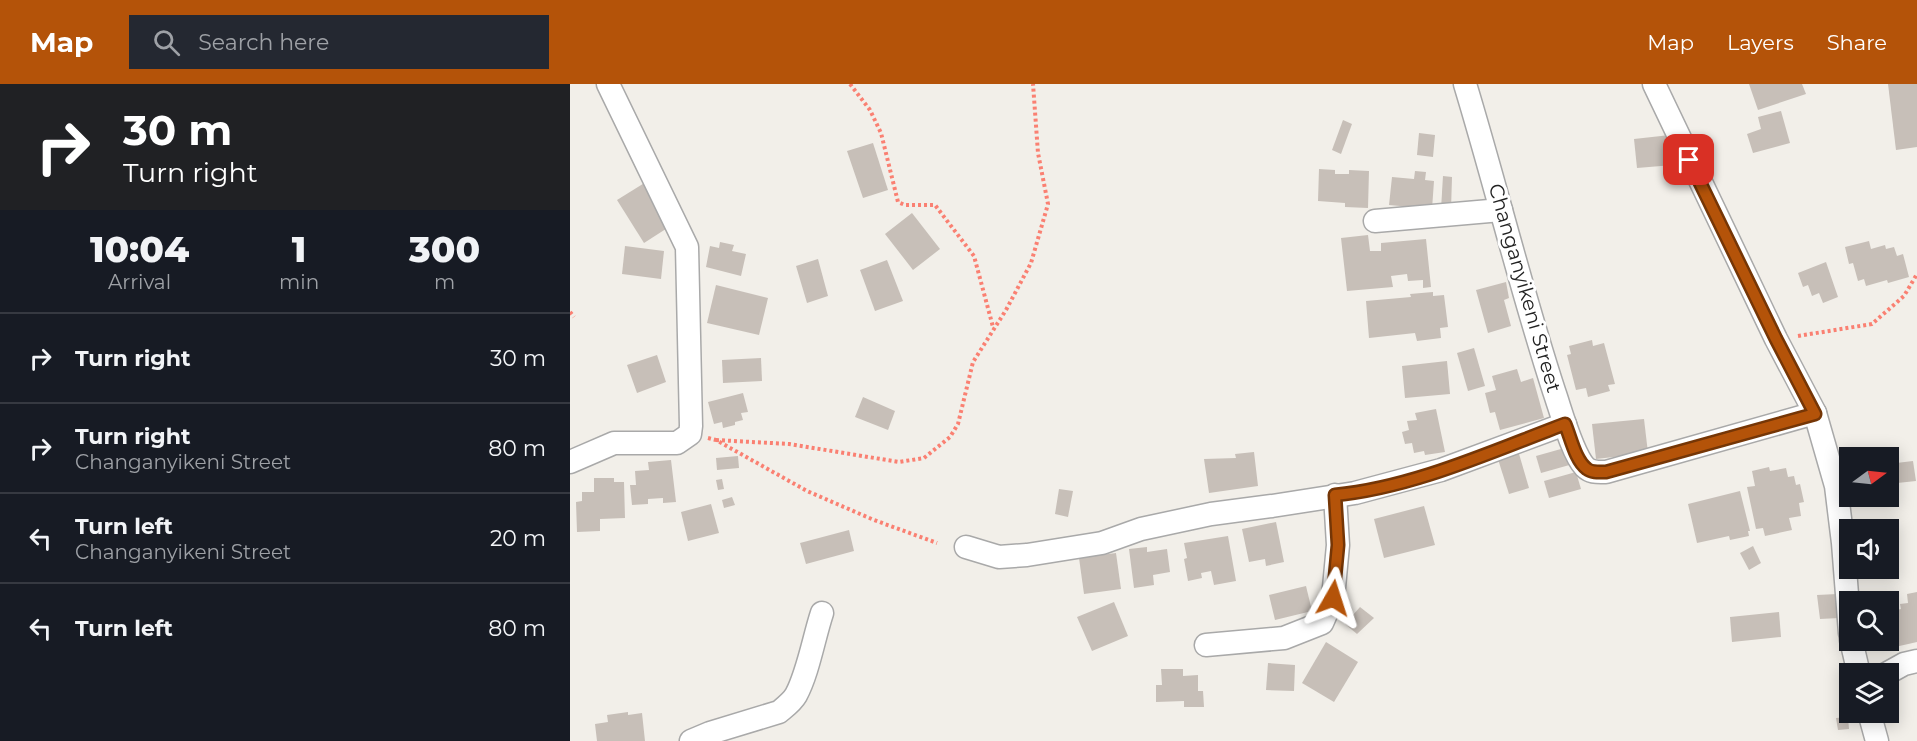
<!DOCTYPE html>
<html lang="en">
<head>
<meta charset="utf-8">
<style>
  :root { --surface:#171b24; --page:#242831; --text:#f1f3f6; --muted:#9ea1a6; --line:#363941; --accent:#b45309 }
  body { margin:0; font-family:Montserrat,sans-serif; background:var(--page); color:var(--text); height:100vh; display:flex; flex-direction:column; font-size:22px; white-space:nowrap }
  * { box-sizing:border-box; margin:0 }
  p { font-size:20px; color:var(--muted) }
  .icon { flex:none; width:33px; height:33px; fill:none; stroke:currentColor; stroke-width:2; stroke-linecap:round; stroke-linejoin:round }
  .map { position:relative; flex:1; overflow:hidden }
  .side { display:flex; flex-direction:column; background:var(--surface); width:570px }
  .side>* { flex:none }
  .hud { background:#202124; color:#fff; overflow:hidden }
  .needle { width:39px; rotate:75deg }
  .controls { position:absolute; left:1269px; top:363px; display:grid; gap:12px }
  .controls a { display:grid; place-items:center; width:60px; height:60px; border-radius:0px; background:var(--surface); box-shadow:0 3px 15px #0003; font-size:30px }
  .pin { position:absolute; display:grid; place-items:center; width:51px; height:51px; color:#fff; margin:-26px; border-radius:12px; box-shadow:0 3px 9px #0006 }
  .me { position:absolute; width:66px; margin:-33px; rotate:6deg; stroke-linejoin:round; filter:drop-shadow(0 0 4px #0008) }
  .turn { display:flex; align-items:center; gap:21px; height:126px; padding:0 24px; font-size:27px }
  .turn .icon { width:78px; height:78px; stroke-width:2.5 }
  .turn b { display:block; font-size:42px; line-height:51px }
  .eta { display:flex; justify-content:space-evenly; align-items:center; height:102px; text-align:center }
  .eta b { font-size:36px; font-weight:800; line-height:42px }
  ul { padding:0; list-style:none }
  li { display:flex; align-items:center; gap:18px; height:90px; padding:0 24px; border-top:2px solid var(--line) }
  li div { flex:1 }
  li b { display:block; font-size:22px }
  li em { font-style:normal }
  header { display:flex; align-items:center; gap:36px; box-sizing:border-box; height:84px; padding:0 30px; background:var(--accent); color:#fff }
  header strong { font-size:28px }
  nav { display:flex; gap:33px; margin-inline-start:auto; font-size:21px }
  .search { width:420px; height:54px; background:var(--page); display:flex; align-items:center; gap:15px; box-sizing:border-box; padding:0 21px; border-radius:0px; color:var(--muted); font-size:22px }
  main { display:flex; flex:1; min-height:0 }
  .map>svg:first-child { display:block }
  .building { fill:#c7bfb8 }
  .lines { fill:none; stroke-linecap:round; stroke-linejoin:round }
  .minor-casing { stroke:#a9a9a9; stroke-width:25 }
  .path { stroke:#fa8072; stroke-width:4; stroke-dasharray:3 3; stroke-linecap:butt }
  .minor { stroke:#fff; stroke-width:22 }
  .route-casing { stroke:#753606; stroke-width:15 }
  .route { stroke:#b45309; stroke-width:10 }
  .labels { text-anchor:middle; dominant-baseline:central; stroke-width:6; stroke-linejoin:round; paint-order:stroke }
  .street-label { font-size:20px; fill:#222; stroke:#fff }
</style>
</head>
<body>
<header>
<strong>Map</strong>
<div class="search"><svg class="icon" aria-label="search" viewBox="0 0 24 24"><circle cx="10" cy="10" r="6"/><path d="M15 15l6 6"/></svg>Search here</div>
<nav><a>Map</a><a>Layers</a><a>Share</a></nav>
</header>
<main>
<section class="side">
<div class="hud">
<div class="turn"><svg class="icon" aria-label="right" viewBox="0 0 24 24"><path d="M7 20v-9h11M14 6l5 5-5 5"/></svg><div><b>30 m</b>Turn right</div></div>
</div>
<div class="eta">
<div><b>10:04</b><p>Arrival</p></div>
<div><b>1</b><p>min</p></div>
<div><b>300</b><p>m</p></div>
</div>
<ul>
<li><svg class="icon" aria-label="right" viewBox="0 0 24 24"><path d="M7 20v-9h11M14 6l5 5-5 5"/></svg><div><b>Turn right</b></div><em>30 m</em></li>
<li><svg class="icon" aria-label="right" viewBox="0 0 24 24"><path d="M7 20v-9h11M14 6l5 5-5 5"/></svg><div><b>Turn right</b><p>Changanyikeni Street</p></div><em>80 m</em></li>
<li><svg class="icon" aria-label="left" viewBox="0 0 24 24"><path d="M17 20v-9H6M10 6l-5 5 5 5"/></svg><div><b>Turn left</b><p>Changanyikeni Street</p></div><em>20 m</em></li>
<li><svg class="icon" aria-label="left" viewBox="0 0 24 24"><path d="M17 20v-9H6M10 6l-5 5 5 5"/></svg><div><b>Turn left</b></div><em>80 m</em></li>
</ul>
</section>
<div class="map">
<svg width="1347" height="657" viewBox="0 0 1347 657">
  <rect width="100%" height="100%" fill="#f2efe9"/>
  <!-- building -->
  <g class="building">
    <path d="M1179 0H1232L1236 10 1188 26Z"/>
    <path d="M1318 0H1347V63L1326 66Z"/>
    <path d="M1211 27 1220 59 1183 69 1177 50 1191 45 1188 33Z"/>
    <path d="M773 36 782 40 771 70 762 66Z"/>
    <path d="M849 49 865 51 863 73 847 71Z"/>
    <path d="M1100 51 1103 81 1067 84 1064 55Z"/>
    <path d="M303 59 318 106 293 114 277 67Z"/>
    <path d="M749 85 765 86V90H779V86L799 87 798 124 775 123V119L748 117Z"/>
    <path d="M845 87 856 88 855 96 864 97 862 125 819 121 822 93 844 95Z"/>
    <path d="M873 92 882 93 881 125H871Z"/>
    <path d="M76 98 102 141 74 159 47 116Z"/>
    <path d="M342 129 370 165 343 186 315 150Z"/>
    <path d="M798 151 800 167H811V159L856 155 861 203 853 204V196L838 197 837 190 821 192 823 203 777 207 771 154Z"/>
    <path d="M1299 157 1301 165 1315 161 1316 165 1324 163 1327 172 1333 170 1339 193 1318 199 1317 196 1296 202 1294 195 1288 197 1283 179 1279 180 1275 163Z"/>
    <path d="M150 158 164 161 162 167 176 170 171 192 136 183 140 162 149 164Z"/>
    <path d="M55 162 94 167 91 195 52 190Z"/>
    <path d="M248 175 258 212 237 219 226 182Z"/>
    <path d="M317 176 333 217 305 227 290 186Z"/>
    <path d="M1256 178 1268 213 1253 219 1249 209 1242 212 1238 201 1233 203 1228 189Z"/>
    <path d="M936 198 939 214 934 216 941 242 918 249 906 206Z"/>
    <path d="M146 201 198 214 189 251 137 239Z"/>
    <path d="M863 208V212L874 211 878 243 870 244 871 254 847 257 845 249 799 254 796 217 841 213 840 210Z"/>
    <path d="M1022 256 1023 262 1034 259 1045 300 1038 301 1040 307 1018 313 1016 304 1006 306 997 271 1001 270 999 262Z"/>
    <path d="M904 264 915 302 898 307 887 269Z"/>
    <path d="M87 271 96 298 67 309 57 281Z"/>
    <path d="M191 274 192 297 153 299 152 276Z"/>
    <path d="M877 277 880 310 835 314 832 282Z"/>
    <path d="M947 285 951 298 963 294 974 334 930 346 925 328 920 329 915 309 926 306 922 292Z"/>
    <path d="M173 309 178 328 171 329 173 336 165 338V341L153 344 152 338 144 340 138 318Z"/>
    <path d="M293 313 325 327 318 346 285 333Z"/>
    <path d="M866 325 875 368 855 371 854 367 844 369 842 359 835 360 832 348 839 346 837 337 847 336 845 329Z"/>
    <path d="M1074 335 1078 369 1026 375 1022 340Z"/>
    <path d="M947 363 959 404 939 410 926 369Z"/>
    <path d="M998 363 1003 380 971 389 966 372Z"/>
    <path d="M684 368 688 402 639 409 634 375 666 374 665 370Z"/>
    <path d="M168 372 169 384 147 386 146 374Z"/>
    <path d="M101 376 106 418 93 419V414L78 415V420L62 421 60 401H66L65 387 79 386 78 378Z"/>
    <path d="M1343 377 1346 397 1318 400V380Z"/>
    <path d="M1199 383 1200 387 1216 384 1218 393 1224 392 1226 401 1230 400 1234 418 1229 419 1231 432 1219 434 1222 446 1195 452 1193 444 1186 445 1177 403 1185 402 1182 387Z"/>
    <path d="M1006 388 1011 405 979 414 974 397Z"/>
    <path d="M24 394H44V398H54L55 434 30 435V447L7 448 6 418 12 417V408H24Z"/>
    <path d="M152 395 154 405 148 406 146 396Z"/>
    <path d="M489 405 503 407 498 433 485 430Z"/>
    <path d="M1170 407 1180 447H1178L1179 452 1160 456 1159 452 1127 459 1118 420Z"/>
    <path d="M162 413 165 421 154 424 152 416Z"/>
    <path d="M141 420 149 449 118 457 111 428Z"/>
    <path d="M854 422 865 461 814 474 804 435Z"/>
    <path d="M706 438 714 478 696 482 695 475 679 478 672 445Z"/>
    <path d="M279 446 284 467 236 480 230 459Z"/>
    <path d="M658 452 666 497 644 501 641 487 631 489 632 494 618 497 614 475 617 474 614 459Z"/>
    <path d="M1183 462 1191 479 1179 486 1170 469Z"/>
    <path d="M577 463V468L597 465 600 488 583 491 584 501 564 504 559 465Z"/>
    <path d="M546 469 551 505 514 510 509 474Z"/>
    <path d="M736 502 742 527 705 536 699 511Z"/>
    <path d="M1347 508V558L1325 563 1321 545 1325 544 1322 527 1331 525 1330 520 1338 519 1337 510Z"/>
    <path d="M1267 510 1269 534 1250 535 1247 511Z"/>
    <path d="M544 518 558 552 522 567 507 533Z"/>
    <path d="M790 523 804 534 787 550 775 540Z"/>
    <path d="M1209 528 1211 553 1162 558 1160 533Z"/>
    <path d="M756 558 788 578 764 618 732 599Z"/>
    <path d="M698 579 725 581 724 607 696 606Z"/>
    <path d="M591 585H613V592L628 591V607H633L634 623H614V617L586 618V601H592Z"/>
    <path d="M58 628V631L72 629 75 657H27L25 640 38 638 37 631Z"/>
    <path d="M1278 633 1279 645 1268 646 1266 634Z"/>
  </g>
  <g class="lines">
    <!-- minor casing -->
    <g class="minor-casing">
      <g id="minor">
        <path d="M895 0C926 102 951 206 984 307 991 327 1002 369 1015 383 1021 389 1028 388 1036 388L1245 329"/>
        <path d="M1084 0 1206 255 1245 329 1266 402 1273 459 1280 549"/>
        <path d="M805 137 931 126"/>
        <path d="M0 378 44 359H107L120 350 121 342 117 163 38 0"/>
        <path d="M396 463 429 473 457 471 532 459 571 445 641 430 702 422 785 409 871 386 995 340"/>
        <path d="M1281 556 1289 590"/>
        <path d="M636 561 714 554 752 539 763 514 768 461 765 411"/>
        <path d="M1316 590 1334 580 1347 577"/>
        <path d="M1299 628 1307 657"/>
        <path d="M121 657 140 649 209 628C215 623 222 618 226 611 238 589 244 553 252 529"/>
      </g>
    </g>
    <!-- path -->
    <g class="path">
      <path d="M280 0 300 26 311 49 328 118 335 121H365L404 172 423 243"/>
      <path d="M0 228 4 233"/>
      <path d="M1228 252 1302 240 1334 212 1347 190"/>
      <path d="M138 354 146 356 237 407 304 436 367 459"/>
      <path d="M146 356 219 360 329 378 354 374 380 353 388 340 403 278 436 226 461 179 478 120 468 69 463 0"/>
    </g>
    <!-- minor -->
    <use href="#minor" class="minor"/>
  </g>
  <g class="lines">
    <!-- route casing -->
    <g class="route-casing">
      <path id="route" d="M763 514 768 461 765 411C842 404 923 367 995 340 1001 354 1005 376 1017 385 1022 389 1030 388 1036 388L1245 330 1206 255 1119 76"/>
    </g>
    <!-- route -->
    <use href="#route" class="route"/>
  </g>
  <g class="labels">
    <!-- street labels -->
    <g class="street-label">
      <text transform="translate(955 204) rotate(74)">Changanyikeni Street</text>
    </g>
  </g>
</svg>
<div class="controls">
<a><svg class="needle" viewBox="-14 -14 28 28"><path d="M0-13l5 13h-10z" fill="#e53935"/><path d="M0 13l5-13h-10z" fill="#9ea1a6"/></svg></a>
<a><svg class="icon" aria-label="sound" viewBox="0 0 24 24"><path d="M4 9h4l5-4v14l-5-4H4zM17 9q2 3 0 6"/></svg></a>
<a><svg class="icon" aria-label="search" viewBox="0 0 24 24"><circle cx="10" cy="10" r="6"/><path d="M15 15l6 6"/></svg></a>
<a><svg class="icon" aria-label="layers" viewBox="0 0 24 24"><path d="M12 4l9 5-9 5-9-5zM3 14l9 5 9-5"/></svg></a>
</div>
<div class="pin" style="left:1119px;top:76px;background:#d93025"><svg class="icon" aria-label="arrive" viewBox="0 0 24 24"><path d="M6 21V4h12l-3 4 3 4H6"/></svg></div>
<svg class="me" style="left:763px;top:514px" viewBox="-20 -20 40 40"><path d="M0-17L14 15 0 8-14 15z" fill="#b45309" stroke="#fff" stroke-width="4"/></svg>
</div>
</main>
</body>
</html>
